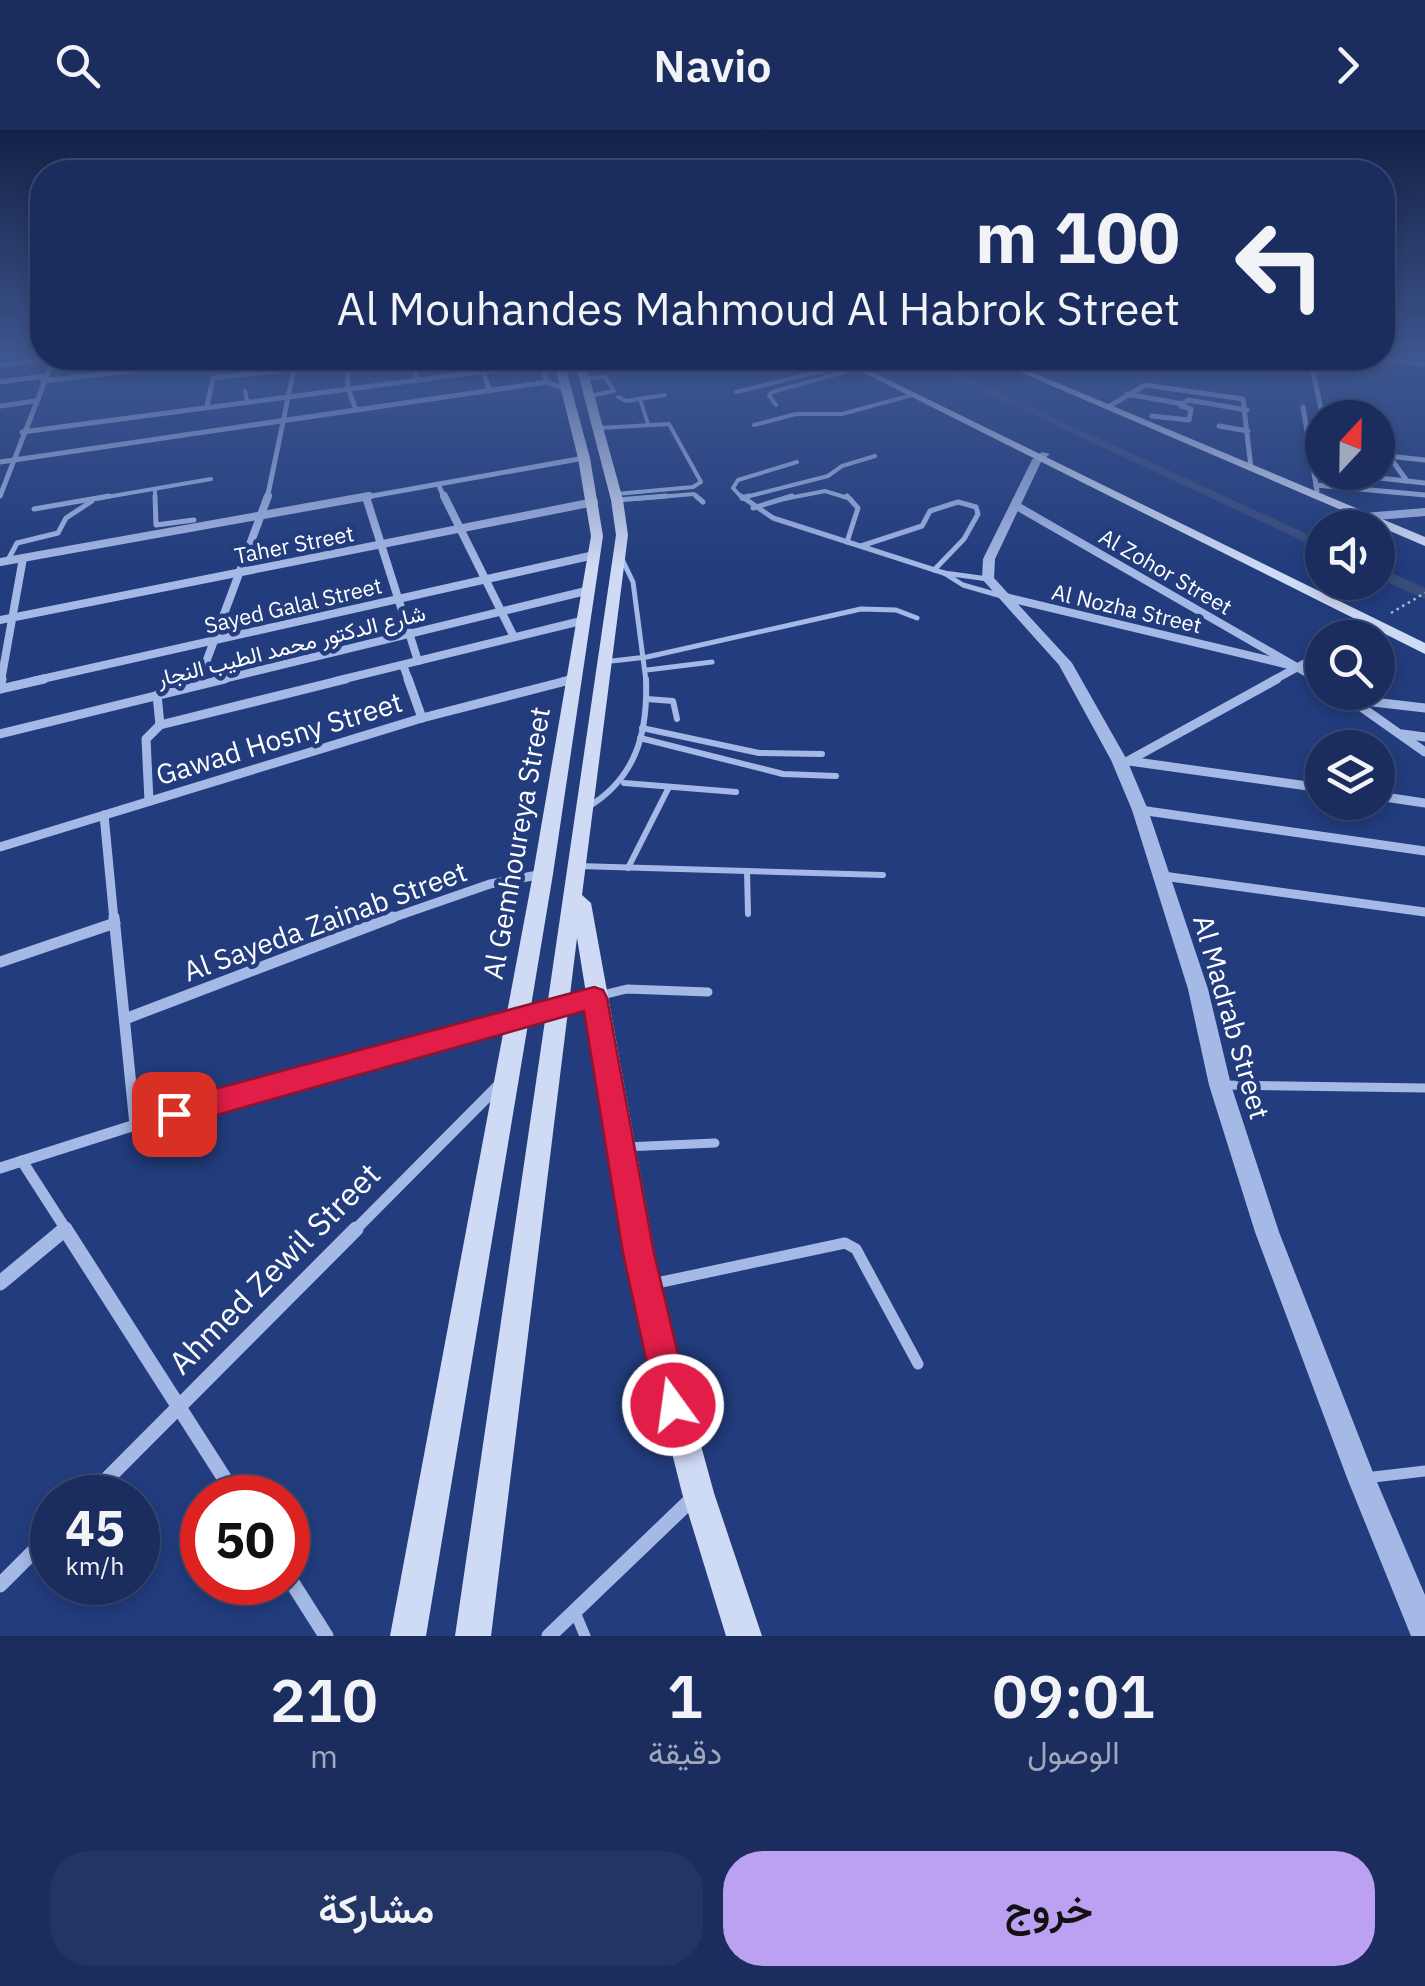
<!DOCTYPE html>
<html lang="ar">
<head>
<meta charset="utf-8">
<style>
  :root { --surface:#1a2d5e; --page:#233564; --text:#f1f3f6; --muted:#9fa8bc; --line:#384973; --accent:#bca0f2 }
  body { margin:0; font-family:"IBM Plex Sans",Vazirmatn,sans-serif; background:var(--page); color:var(--text); direction:rtl; height:100vh; display:flex; flex-direction:column; font-size:38px; white-space:nowrap }
  * { box-sizing:border-box; margin:0 }
  p { font-size:32px; color:var(--muted) }
  .icon { flex:none; width:55px; height:55px; fill:none; stroke:currentColor; stroke-width:2; stroke-linecap:round; stroke-linejoin:round }
  .map { position:relative; height:1506px; overflow:hidden; direction:ltr }
  .details { display:flex; flex-direction:column; background:var(--surface); flex:1 }
  .details>* { flex:none }
  .guide { position:absolute; left:30px; top:30px; width:1365px; height:210px; border-radius:40px; box-shadow:0 5px 15px #0003,0 0 0 2px var(--line); direction:rtl; background:#1a2d5e; color:var(--text); overflow:hidden }
  .needle { width:65px; rotate:22deg }
  .controls { position:absolute; left:1305px; top:270px; display:grid; gap:20px }
  .controls a { display:grid; place-items:center; width:90px; height:90px; border-radius:50%; background:var(--surface); box-shadow:0 5px 15px #0003,0 0 0 2px var(--line); font-size:50px }
  .speed { position:absolute; left:30px; top:1345px; display:flex; gap:20px; font-size:50px; font-weight:700; text-align:center }
  .speed>* { display:grid; place-content:center; width:130px; height:130px; border-radius:50%; background:var(--surface); box-shadow:0 5px 15px #0003,0 0 0 2px var(--line); line-height:1 }
  .speed small { font-size:25px; font-weight:400 }
  .speed .limit { border:15px solid #d22; background:#fff; color:#111 }
  .pin { position:absolute; display:grid; place-items:center; width:85px; height:85px; color:#fff; margin:-42px; border-radius:20px; box-shadow:0 5px 15px #0006 }
  .me { position:absolute; width:110px; margin:-55px; rotate:346deg; stroke-linejoin:round; filter:drop-shadow(0 0 8px #0008) }
  .turn { display:flex; align-items:center; gap:35px; height:210px; padding:0 50px; font-size:45px }
  .turn .icon { width:130px; height:130px; stroke-width:2.5 }
  .turn b { display:block; font-size:70px; line-height:85px }
  .eta { display:flex; justify-content:space-evenly; align-items:center; height:170px; text-align:center }
  .eta b { font-size:60px; font-weight:600; line-height:70px }
  .primary-button { display:flex; gap:20px; margin-top:auto; padding:20px 50px }
  .primary-button a { flex:1; height:115px; border-radius:40px; background:var(--accent); color:#111; font-size:40px; font-weight:600; line-height:115px; text-align:center }
  .primary-button a+a { background:var(--page); color:var(--text) }
  header { display:flex; justify-content:space-between; align-items:center; height:130px; padding:0 50px; background:var(--surface); font-size:45px; font-weight:600 }
  .map>svg:first-child { display:block }
  .lines { fill:none; stroke-linecap:round; stroke-linejoin:round }
  .canal { fill:#394d7c; fill-rule:evenodd }
  .path { stroke:#a5b9e6; stroke-width:2.5; stroke-dasharray:2.5 4; stroke-linecap:butt }
  .service-far4 { stroke:#a5b9e6; stroke-width:4 }
  .service-far3 { stroke:#a5b9e6; stroke-width:5 }
  .service-far2 { stroke:#a5b9e6; stroke-width:6 }
  .service-far1 { stroke:#a5b9e6; stroke-width:9 }
  .service { stroke:#a5b9e6; stroke-width:11 }
  .minor-far4 { stroke:#a5b9e6; stroke-width:5 }
  .minor-far3 { stroke:#a5b9e6; stroke-width:8 }
  .minor-far2 { stroke:#a5b9e6; stroke-width:9 }
  .minor-far1 { stroke:#a5b9e6; stroke-width:11 }
  .minor { stroke:#a5b9e6; stroke-width:15 }
  .tertiary { fill:#a5b9e6; fill-rule:evenodd }
  .secondary { fill:#cfdaf5; fill-rule:evenodd }
  .route { fill:#e11d48; stroke:#92132f; stroke-width:2.5 }
  .labels { text-anchor:middle; dominant-baseline:central; stroke-width:9; stroke-linejoin:round; paint-order:stroke }
  .far-street-label { font-size:22px; fill:#fff; stroke:#223c7d }
  .street-label { font-size:28px; fill:#fff; stroke:#223c7d }
  .near-street-label { font-size:32px; fill:#fff; stroke:#223c7d }
</style>
</head>
<body>
<header><svg class="icon" aria-label="forward" viewBox="0 0 24 24"><path d="M9 5l7 7-7 7"/></svg>Navio<svg class="icon" aria-label="search" viewBox="0 0 24 24"><circle cx="10" cy="10" r="6"/><path d="M15 15l6 6"/></svg></header>
<div class="map">
<svg width="1425" height="1506" viewBox="0 0 1425 1506">
  <rect width="100%" height="100%" fill="#223c7d"/>
  <g class="lines">
    <!-- canal -->
    <g class="canal">
      <path d="M912 228H924L1322 411V420Z"/>
      <path d="M1378 437 1425 458V469L1378 448Z"/>
    </g>
    <!-- path -->
    <path class="path" d="M1391 483 1425 463"/>
    <!-- service-far4 -->
    <g class="service-far4">
      <path d="M612 228 615 234"/>
      <path d="M584 248 605 247 614 261 589 266"/>
      <path d="M245 261 247 270"/>
      <path d="M736 262 851 234"/>
      <path d="M618 267 626 271 665 265"/>
      <path d="M640 269 648 294"/>
      <path d="M776 275 769 265 772 262 859 238"/>
      <path d="M754 295 796 284H842L912 265"/>
      <path d="M599 298 669 294 701 352 693 357 616 364"/>
      <path d="M155 359V369"/>
      <path d="M742 368 828 346 842 336 875 326"/>
      <path d="M95 369 211 349"/>
      <path d="M634 369 694 364 699 369"/>
      <path d="M743 369 733 358 738 350 797 332"/>
      <path d="M784 369 825 361 851 369"/>
    </g>
    <!-- service-far3 -->
    <g class="service-far3">
      <path d="M155 366 156 395 194 390"/>
      <path d="M696 366 703 372"/>
      <path d="M741 366 773 388 944 443 963 455 1005 467"/>
      <path d="M847 366 858 378 847 412"/>
      <path d="M742 368 749 366"/>
      <path d="M617 370 666 366"/>
      <path d="M753 378 792 366"/>
      <path d="M34 379 109 366"/>
      <path d="M861 416 922 396 930 381 958 372 976 377 978 384 964 409 934 440"/>
      <path d="M620 425 633 452 646 551"/>
      <path d="M8 430 17 413 58 403 66 388 92 371"/>
      <path d="M944 443 988 449"/>
      <path d="M603 532 647 527 861 479 896 480 917 488"/>
      <path d="M647 540 712 532"/>
    </g>
    <!-- service-far2 -->
    <g class="service-far2">
      <path d="M647 569 673 571 677 589"/>
      <path d="M642 598 759 623 822 624"/>
      <path d="M640 608 783 644 836 646"/>
      <path d="M624 653 736 662"/>
      <path d="M588 677C636 648 648 603 646 549"/>
      <path d="M578 736 883 745"/>
      <path d="M628 738 669 657"/>
      <path d="M747 741 748 784"/>
    </g>
    <!-- service-far1 -->
    <g class="service-far1">
      <path d="M598 866 627 859 708 862"/>
      <path d="M1224 955 1425 958"/>
      <path d="M625 1017 715 1013"/>
    </g>
    <!-- service -->
    <g class="service">
      <path d="M652 1154 845 1113 856 1119 918 1234"/>
      <path d="M1365 1348 1425 1341"/>
      <path d="M575 1482 585 1506"/>
    </g>
    <!-- minor-far4 -->
    <g class="minor-far4">
      <path d="M411 228 417 249"/>
      <path d="M480 228 489 260"/>
      <path d="M539 228 547 252 567 260"/>
      <path d="M1310 228 1323 288"/>
      <path d="M1349 228 1425 234"/>
      <path d="M347 233 348 258 356 280"/>
      <path d="M0 235 70 228"/>
      <path d="M43 251 241 228"/>
      <path d="M0 252 44 246"/>
      <path d="M1127 264 1183 274"/>
      <path d="M0 276 35 271"/>
      <path d="M207 276 213 248 294 239"/>
      <path d="M1108 277 1145 255 1243 269 1251 338"/>
      <path d="M1303 277 1317 361"/>
      <path d="M1152 286 1189 290 1191 279 1181 276 1188 270 1247 280"/>
      <path d="M1219 296 1248 301"/>
      <path d="M22 302 541 234"/>
      <path d="M1378 325 1425 330"/>
      <path d="M1389 326 1407 351"/>
      <path d="M0 332 547 252"/>
      <path d="M1325 342 1425 353"/>
      <path d="M438 354 445 369"/>
      <path d="M1316 355 1425 365"/>
      <path d="M0 366 54 228"/>
      <path d="M267 369 294 239 401 228"/>
      <path d="M355 369 584 328"/>
    </g>
    <!-- minor-far3 -->
    <g class="minor-far3">
      <path d="M444 366 514 507"/>
      <path d="M366 367 418 531"/>
      <path d="M1015 375 1321 551"/>
      <path d="M1364 387 1425 382"/>
      <path d="M0 432 369 366"/>
      <path d="M1005 467 1289 535"/>
      <path d="M0 490 594 372"/>
      <path d="M1353 508 1377 495"/>
      <path d="M403 535 409 551"/>
      <path d="M1 551 23 428"/>
      <path d="M33 551 594 425"/>
      <path d="M199 551 268 366"/>
      <path d="M215 551 590 460"/>
      <path d="M336 551 585 490"/>
      <path d="M564 551 574 549"/>
      <path d="M1272 551 1322 524"/>
    </g>
    <!-- minor-far2 -->
    <g class="minor-far2">
      <path d="M408 549 422 588"/>
      <path d="M1317 549 1322 552"/>
      <path d="M198 555 200 549"/>
      <path d="M0 559 44 549"/>
      <path d="M0 559 2 549"/>
      <path d="M1340 562 1425 622"/>
      <path d="M157 565 160 595"/>
      <path d="M1356 570 1425 578"/>
      <path d="M0 604 225 549"/>
      <path d="M1402 604 1425 607"/>
      <path d="M1128 631 1277 549"/>
      <path d="M1129 631 1322 658"/>
      <path d="M1378 666 1425 673"/>
      <path d="M149 671 146 609 160 595 346 549"/>
      <path d="M1140 680 1425 721"/>
      <path d="M104 685 114 790"/>
      <path d="M0 717 422 588 574 549"/>
      <path d="M1163 746 1425 782"/>
      <path d="M386 790 490 754 543 744"/>
    </g>
    <!-- minor-far1 -->
    <g class="minor-far1">
      <path d="M114 787 135 995"/>
      <path d="M0 832 115 793"/>
      <path d="M125 889 393 787"/>
      <path d="M22 1031 67 1101"/>
      <path d="M0 1038 135 995 594 867"/>
      <path d="M354 1101 500 954"/>
    </g>
    <!-- minor -->
    <g class="minor">
      <path d="M65 1099 237 1368"/>
      <path d="M0 1153 65 1099"/>
      <path d="M88 1368 356 1099"/>
      <path d="M288 1446 326 1506"/>
      <path d="M0 1455 52 1403"/>
      <path d="M549 1506 693 1368"/>
    </g>
    <!-- tertiary -->
    <path class="tertiary" d="M1042 322 1050 324 1041 332 995 429 994 448 1072 533 1127 630 1148 680 1208 859 1231 955 1279 1102 1374 1345 1425 1465V1506H1411L1347 1348 1255 1102 1209 955 1188 859 1132 680 1111 630 1059 535 982 449 983 429 1032 330Z"/>
    <!-- secondary -->
    <g class="secondary">
      <path d="M553 228H563L590 328 603 406 553 744 426 1506H390L533 744 591 406 578 328Z"/>
      <path d="M574 228H584L623 370 628 405 582 765 591 773 668 1195 714 1363 762 1506H726L682 1363 640 1195 577 808 491 1506H455L616 405 611 370Z"/>
      <path d="M834 228H844L1425 513V524Z"/>
      <path d="M987 228H998L1425 407V416Z"/>
    </g>
  </g>
  <!-- sky -->
  <linearGradient id="sky" x2="0" y2="1"><stop stop-color="#132145"/><stop offset="0.52" stop-color="#3e568f"/><stop offset="1" stop-color="#3e568f" stop-opacity="0"/></linearGradient>
  <rect width="1425" height="438" fill="url(#sky)"/>
  <!-- route -->
  <path class="route" d="M594 857 603 860 607 868 654 1123 690 1275 685 1288 673 1293 661 1288 656 1275 623 1123 584 881 174 997 164 993 159 984 164 974 174 970Z"/>
  <g class="labels">
    <!-- far-street labels -->
    <g class="far-street-label">
      <text transform="translate(294 414) rotate(-11)">Taher Street</text>
      <text transform="translate(1166 441) rotate(30)">Al Zohor Street</text>
      <text transform="translate(293 475) rotate(-13)">Sayed Galal Street</text>
      <text transform="translate(1127 478) rotate(13)">Al Nozha Street</text>
      <text transform="translate(291 515) rotate(-14)">شارع الدكتور محمد الطيب النجار</text>
    </g>
    <!-- street labels -->
    <g class="street-label">
      <text transform="translate(279 608) rotate(-17)">Gawad Hosny Street</text>
      <text transform="translate(516 713) rotate(-80)">Al Gemhoureya Street</text>
      <text transform="translate(325 791) rotate(-20)">Al Sayeda Zainab Street</text>
      <text transform="translate(1232 887) rotate(74)">Al Madrab Street</text>
    </g>
    <!-- near-street labels -->
    <g class="near-street-label">
      <text transform="translate(274 1138) rotate(-45)">Ahmed Zewil Street</text>
    </g>
  </g>
</svg>
<div class="controls">
<a><svg class="needle" viewBox="-14 -14 28 28"><path d="M0-13l5 13h-10z" fill="#e53935"/><path d="M0 13l5-13h-10z" fill="#9fa8bc"/></svg></a>
<a><svg class="icon" aria-label="sound" viewBox="0 0 24 24"><path d="M4 9h4l5-4v14l-5-4H4zM17 9q2 3 0 6"/></svg></a>
<a><svg class="icon" aria-label="search" viewBox="0 0 24 24"><circle cx="10" cy="10" r="6"/><path d="M15 15l6 6"/></svg></a>
<a><svg class="icon" aria-label="layers" viewBox="0 0 24 24"><path d="M12 4l9 5-9 5-9-5zM3 14l9 5 9-5"/></svg></a>
</div>
<div class="speed"><div>45<small>km/h</small></div><div class="limit">50</div></div>
<div class="pin" style="left:174px;top:984px;background:#d93025"><svg class="icon" aria-label="arrive" viewBox="0 0 24 24"><path d="M6 21V4h12l-3 4 3 4H6"/></svg></div>
<svg class="me" style="left:673px;top:1275px" viewBox="-20 -20 40 40"><circle r="17" fill="#e11d48" stroke="#fff" stroke-width="3"/><path d="M0-11L8 9 0 5-8 9z" fill="#fff"/></svg>
<div class="guide">
<div class="turn"><svg class="icon" aria-label="left" viewBox="0 0 24 24"><path d="M17 20v-9H6M10 6l-5 5 5 5"/></svg><div><b>100 m</b>Al Mouhandes Mahmoud Al Habrok Street</div></div>
</div>
</div>
<section class="details">
<div class="eta">
<div><b>09:01</b><p>الوصول</p></div>
<div><b>1</b><p>دقيقة</p></div>
<div><b>210</b><p>m</p></div>
</div>
<div class="primary-button"><a>خروج</a><a>مشاركة</a></div>
</section>
</body>
</html>
